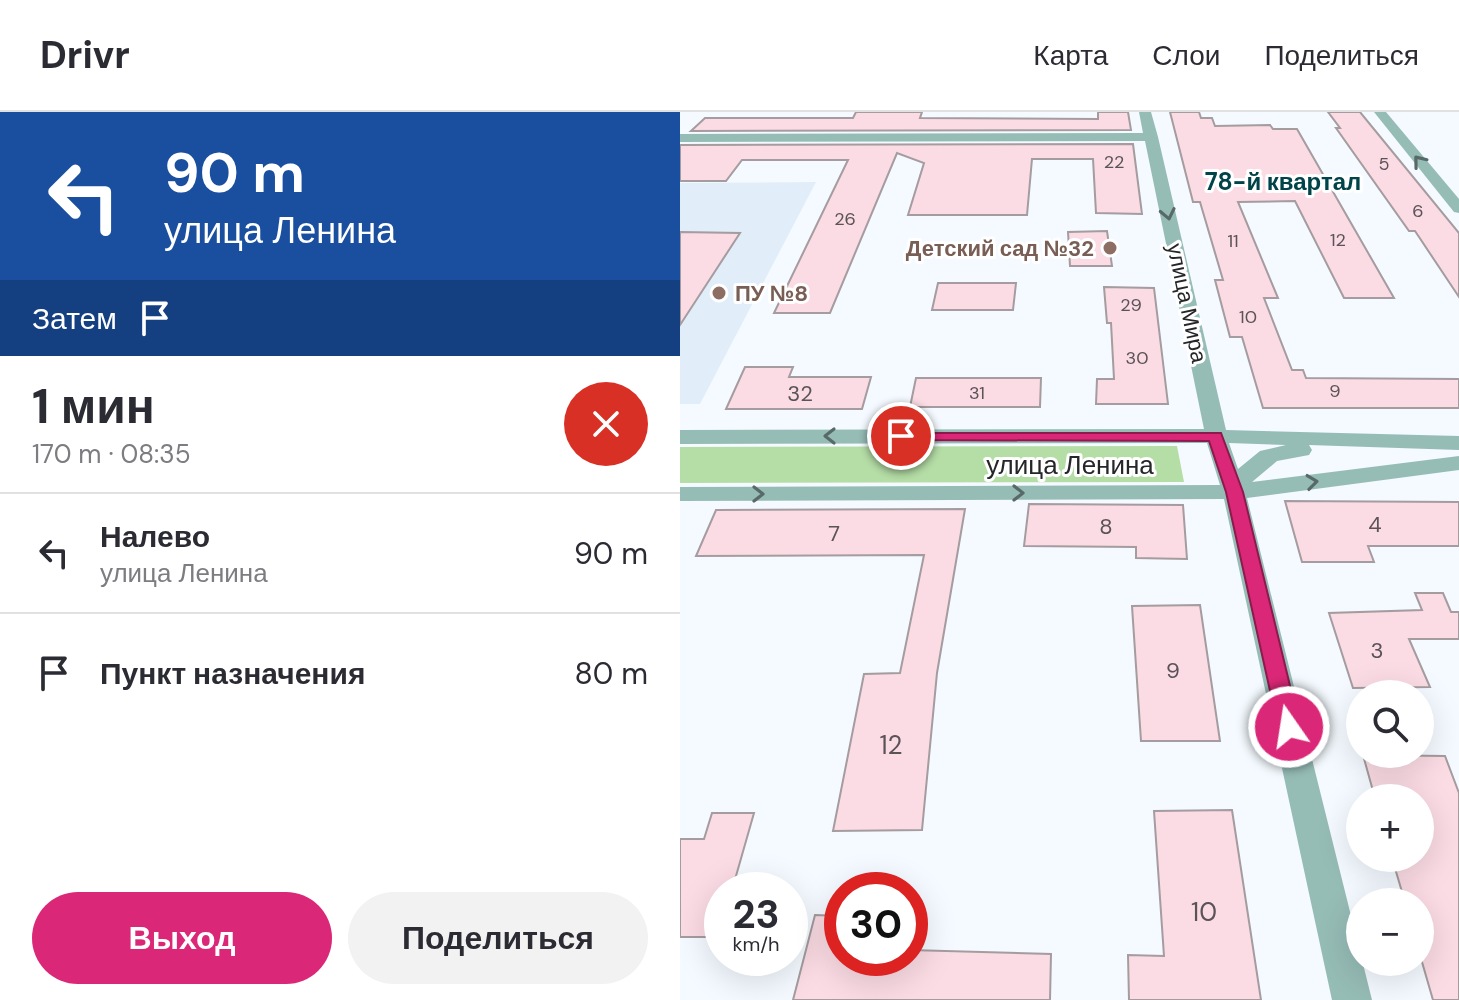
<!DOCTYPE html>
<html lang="ru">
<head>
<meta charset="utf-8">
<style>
  :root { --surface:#fff; --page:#f2f2f3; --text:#2b2b33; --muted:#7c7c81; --line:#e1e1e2; --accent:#db2777 }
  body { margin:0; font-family:"DM Sans",sans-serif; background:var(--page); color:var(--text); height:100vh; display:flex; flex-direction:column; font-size:30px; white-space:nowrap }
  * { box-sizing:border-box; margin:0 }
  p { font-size:26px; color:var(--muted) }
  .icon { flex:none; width:44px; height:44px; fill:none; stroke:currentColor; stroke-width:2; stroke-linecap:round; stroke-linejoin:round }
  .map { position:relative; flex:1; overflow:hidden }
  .panel { display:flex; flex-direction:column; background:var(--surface); width:680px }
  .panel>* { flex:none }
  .banner { background:#1a4fa0; color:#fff; overflow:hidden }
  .controls { position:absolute; left:666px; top:568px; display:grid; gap:16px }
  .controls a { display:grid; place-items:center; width:88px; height:88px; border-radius:50%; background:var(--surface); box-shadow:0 8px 32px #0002; font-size:40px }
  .speed { position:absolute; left:24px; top:760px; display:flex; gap:16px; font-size:40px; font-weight:700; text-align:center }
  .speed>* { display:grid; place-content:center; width:104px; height:104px; border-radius:50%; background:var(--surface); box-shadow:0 8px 32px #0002; line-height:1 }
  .speed small { font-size:20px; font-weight:400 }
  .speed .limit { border:12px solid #d22; background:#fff; color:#111 }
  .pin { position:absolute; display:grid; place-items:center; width:68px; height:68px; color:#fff; margin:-34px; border:4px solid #fff; border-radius:50%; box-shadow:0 2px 8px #0007 }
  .me { position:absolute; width:88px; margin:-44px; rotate:347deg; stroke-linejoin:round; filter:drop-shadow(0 0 6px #0008) }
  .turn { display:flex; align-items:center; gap:28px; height:168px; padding:0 32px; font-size:36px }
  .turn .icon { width:104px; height:104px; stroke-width:2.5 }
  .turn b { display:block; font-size:56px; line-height:68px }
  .then { display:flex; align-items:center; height:76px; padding:0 32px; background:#0003; gap:16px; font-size:30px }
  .round { display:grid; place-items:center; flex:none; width:84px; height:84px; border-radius:42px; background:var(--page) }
  .head { display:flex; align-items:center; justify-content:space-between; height:136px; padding:0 32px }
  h1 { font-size:48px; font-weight:700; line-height:60px }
  .action { display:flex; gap:16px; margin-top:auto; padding:16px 32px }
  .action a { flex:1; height:92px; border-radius:48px; background:var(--accent); color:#fff; font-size:32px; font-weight:700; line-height:92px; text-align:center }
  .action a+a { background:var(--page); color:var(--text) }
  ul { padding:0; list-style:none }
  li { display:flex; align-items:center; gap:24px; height:120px; padding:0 32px; border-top:2px solid var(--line) }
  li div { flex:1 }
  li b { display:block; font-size:30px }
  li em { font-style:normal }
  header { display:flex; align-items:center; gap:48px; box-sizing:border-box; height:112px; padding:0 40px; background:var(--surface); border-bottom:2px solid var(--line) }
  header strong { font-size:38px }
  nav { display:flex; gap:44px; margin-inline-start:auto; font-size:28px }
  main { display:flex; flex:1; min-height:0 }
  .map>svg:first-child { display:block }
  .built { fill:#e1edf8 }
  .green { fill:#b5dda6 }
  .building { fill:#fbdbe4; stroke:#a49c9e; stroke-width:2 }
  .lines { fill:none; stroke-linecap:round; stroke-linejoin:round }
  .minor { fill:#96bcb6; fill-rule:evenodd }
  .oneway { stroke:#576a68 }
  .route { fill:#db2777; stroke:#8e194d; stroke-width:2 }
  .education-dot { fill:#8d6e63; stroke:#fff; stroke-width:3 }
  .labels { text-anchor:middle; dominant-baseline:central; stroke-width:6; stroke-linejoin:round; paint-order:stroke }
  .far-number-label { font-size:18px; fill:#5a5357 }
  .far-education-label { font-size:22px; font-weight:bold; fill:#785e54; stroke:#fff; text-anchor:end }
  .far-street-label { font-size:22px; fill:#242628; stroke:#fff }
  .number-label { font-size:22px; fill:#5a5357 }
  .far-neighbourhood-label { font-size:24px; font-weight:bold; fill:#004348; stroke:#fff }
  .street-label { font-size:26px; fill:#242628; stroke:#fff }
  .near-number-label { font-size:26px; fill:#5a5357 }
</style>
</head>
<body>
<header>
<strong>Drivr</strong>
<nav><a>Карта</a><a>Слои</a><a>Поделиться</a></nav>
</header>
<main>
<section class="panel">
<div class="banner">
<div class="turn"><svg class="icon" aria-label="left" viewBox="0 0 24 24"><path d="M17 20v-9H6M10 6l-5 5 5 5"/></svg><div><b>90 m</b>улица Ленина</div></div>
<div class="then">Затем<svg class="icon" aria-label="arrive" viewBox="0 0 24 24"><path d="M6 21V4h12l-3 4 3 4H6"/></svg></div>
</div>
<div class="head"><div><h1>1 мин</h1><p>170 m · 08:35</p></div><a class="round" style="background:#d93025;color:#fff"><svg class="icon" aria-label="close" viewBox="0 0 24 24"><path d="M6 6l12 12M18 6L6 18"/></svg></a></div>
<ul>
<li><svg class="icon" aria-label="left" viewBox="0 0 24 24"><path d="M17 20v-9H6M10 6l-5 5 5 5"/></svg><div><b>Налево</b><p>улица Ленина</p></div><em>90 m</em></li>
<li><svg class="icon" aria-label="arrive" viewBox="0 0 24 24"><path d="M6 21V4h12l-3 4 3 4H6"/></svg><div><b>Пункт назначения</b></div><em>80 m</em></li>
</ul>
<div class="action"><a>Выход</a><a>Поделиться</a></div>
</section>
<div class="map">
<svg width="779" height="888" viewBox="0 0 779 888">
  <rect width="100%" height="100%" fill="#f4faff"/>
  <!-- built -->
  <path class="built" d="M136 70 20 292H0V71Z"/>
  <!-- green -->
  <path class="green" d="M497 334 504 370 0 371V335Z"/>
  <!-- building -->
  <g class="building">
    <path d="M176 0H242L240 6 418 7V0H448L451 18 11 19 25 6H173Z"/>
    <path d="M490 0H519L521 6H532L535 14 590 13 593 17H617L714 186H664L615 89 558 90 598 186H584L612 258H623L626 266 779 267V296H583L562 225H550L535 168H543L520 90H513Z"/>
    <path d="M648 0H680L779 121V185L735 119H729L656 16H660Z"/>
    <path d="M453 32 462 102 416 101 413 47H352L347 103H228L244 51 217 41 150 201H94L168 48H62L46 69H0V33Z"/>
    <path d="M427 119 432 154H390L388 120Z"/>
    <path d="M0 120 60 121 0 213Z"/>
    <path d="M258 171H336L333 198H252Z"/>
    <path d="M424 175 474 176 488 292H416L417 267H434L431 211H427Z"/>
    <path d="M65 255H113L109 265H191L182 297H46Z"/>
    <path d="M236 266H361L360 295H230Z"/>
    <path d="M605 389 779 390V434H688L694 450H622Z"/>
    <path d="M349 392 503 393 507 447 456 446V435L344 434Z"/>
    <path d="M285 397 257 561 242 718 153 719 184 562 220 561 244 443 16 444 36 398Z"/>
    <path d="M735 481H763L771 500H779V527H729L750 575 673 576 649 501 742 498Z"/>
    <path d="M520 493 540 629H461L452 494Z"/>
    <path d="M683 643 765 644 779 681V888H753L740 843V790H725L712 746H740V686H695Z"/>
    <path d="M552 698 581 888H449L448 843 484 844 474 699Z"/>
    <path d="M32 701H74L52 778H42L39 825H0V727H24Z"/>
    <path d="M135 803 162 804V846H230V838L371 842 370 888H113Z"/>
  </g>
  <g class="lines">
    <!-- minor -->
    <g class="minor">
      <path d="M459 0H471L478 25 546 318 779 324V338L629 333 632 338 629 343 597 349 572 370 779 344V358L567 386 692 888H652L544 387 0 389V375L540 373 527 331 0 332V318L524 317 465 29 0 30V22L463 21ZM549 331 606 333 580 339 558 357Z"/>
      <path d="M694 0H706L779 87V101L774 100Z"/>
    </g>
  </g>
  <!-- one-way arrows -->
  <defs><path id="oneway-chevron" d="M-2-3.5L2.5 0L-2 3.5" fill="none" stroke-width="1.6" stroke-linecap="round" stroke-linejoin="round" transform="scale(2)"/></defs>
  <g class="oneway">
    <use href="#oneway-chevron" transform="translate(739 49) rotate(-129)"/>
    <use href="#oneway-chevron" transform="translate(488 102) rotate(78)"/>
    <use href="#oneway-chevron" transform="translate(150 324) rotate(180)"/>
    <use href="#oneway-chevron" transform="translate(632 370) rotate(-7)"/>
    <use href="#oneway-chevron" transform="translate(338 381)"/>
    <use href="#oneway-chevron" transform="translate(78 382)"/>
  </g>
  <!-- route -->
  <path class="route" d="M216 321H541L563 380 620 615 617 621H601L598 615 546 380 529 329 221 328 216 327Z"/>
  <!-- markers -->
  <g class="education-dot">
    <circle cx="430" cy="136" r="8"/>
    <circle cx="39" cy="181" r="8"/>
  </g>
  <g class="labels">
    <!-- far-number labels -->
    <g class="far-number-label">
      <text x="434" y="50">22</text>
      <text x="704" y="52">5</text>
      <text x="738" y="99">6</text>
      <text x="165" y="107">26</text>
      <text x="658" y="128">12</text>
      <text x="553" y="129">11</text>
      <text x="451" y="193">29</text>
      <text x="568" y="205">10</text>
      <text x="457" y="246">30</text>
      <text x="655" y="279">9</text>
      <text x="297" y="281">31</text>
    </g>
    <!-- far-education labels -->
    <g class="far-education-label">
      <text x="414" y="136">Детский сад №32</text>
      <text x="55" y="181" text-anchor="start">ПУ №8</text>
    </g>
    <!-- far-street labels -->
    <g class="far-street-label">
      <text transform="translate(507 191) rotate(78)">улица Мира</text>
    </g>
    <!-- number labels -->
    <g class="number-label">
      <text x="120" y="281">32</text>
      <text x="695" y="412">4</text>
      <text x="426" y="414">8</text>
      <text x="154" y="421">7</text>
      <text x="697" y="538">3</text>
      <text x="493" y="558">9</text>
    </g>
    <!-- far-neighbourhood labels -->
    <g class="far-neighbourhood-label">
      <text x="603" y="69">78-й квартал</text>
    </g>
    <!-- street labels -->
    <g class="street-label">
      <text x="390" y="353">улица Ленина</text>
    </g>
    <!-- near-number labels -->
    <g class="near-number-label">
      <text x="211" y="633">12</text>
      <text x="524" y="800">10</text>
    </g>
  </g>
</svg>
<div class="controls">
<a><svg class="icon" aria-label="search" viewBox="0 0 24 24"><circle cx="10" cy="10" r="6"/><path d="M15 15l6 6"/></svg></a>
<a>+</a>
<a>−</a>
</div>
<div class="speed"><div>23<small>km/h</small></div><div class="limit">30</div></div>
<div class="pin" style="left:221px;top:324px;background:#d93025"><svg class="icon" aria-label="arrive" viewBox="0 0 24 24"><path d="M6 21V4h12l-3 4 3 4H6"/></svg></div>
<svg class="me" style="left:609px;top:615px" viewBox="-20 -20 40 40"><circle r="17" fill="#db2777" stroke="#fff" stroke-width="3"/><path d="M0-11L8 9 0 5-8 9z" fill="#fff"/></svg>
</div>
</main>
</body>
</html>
